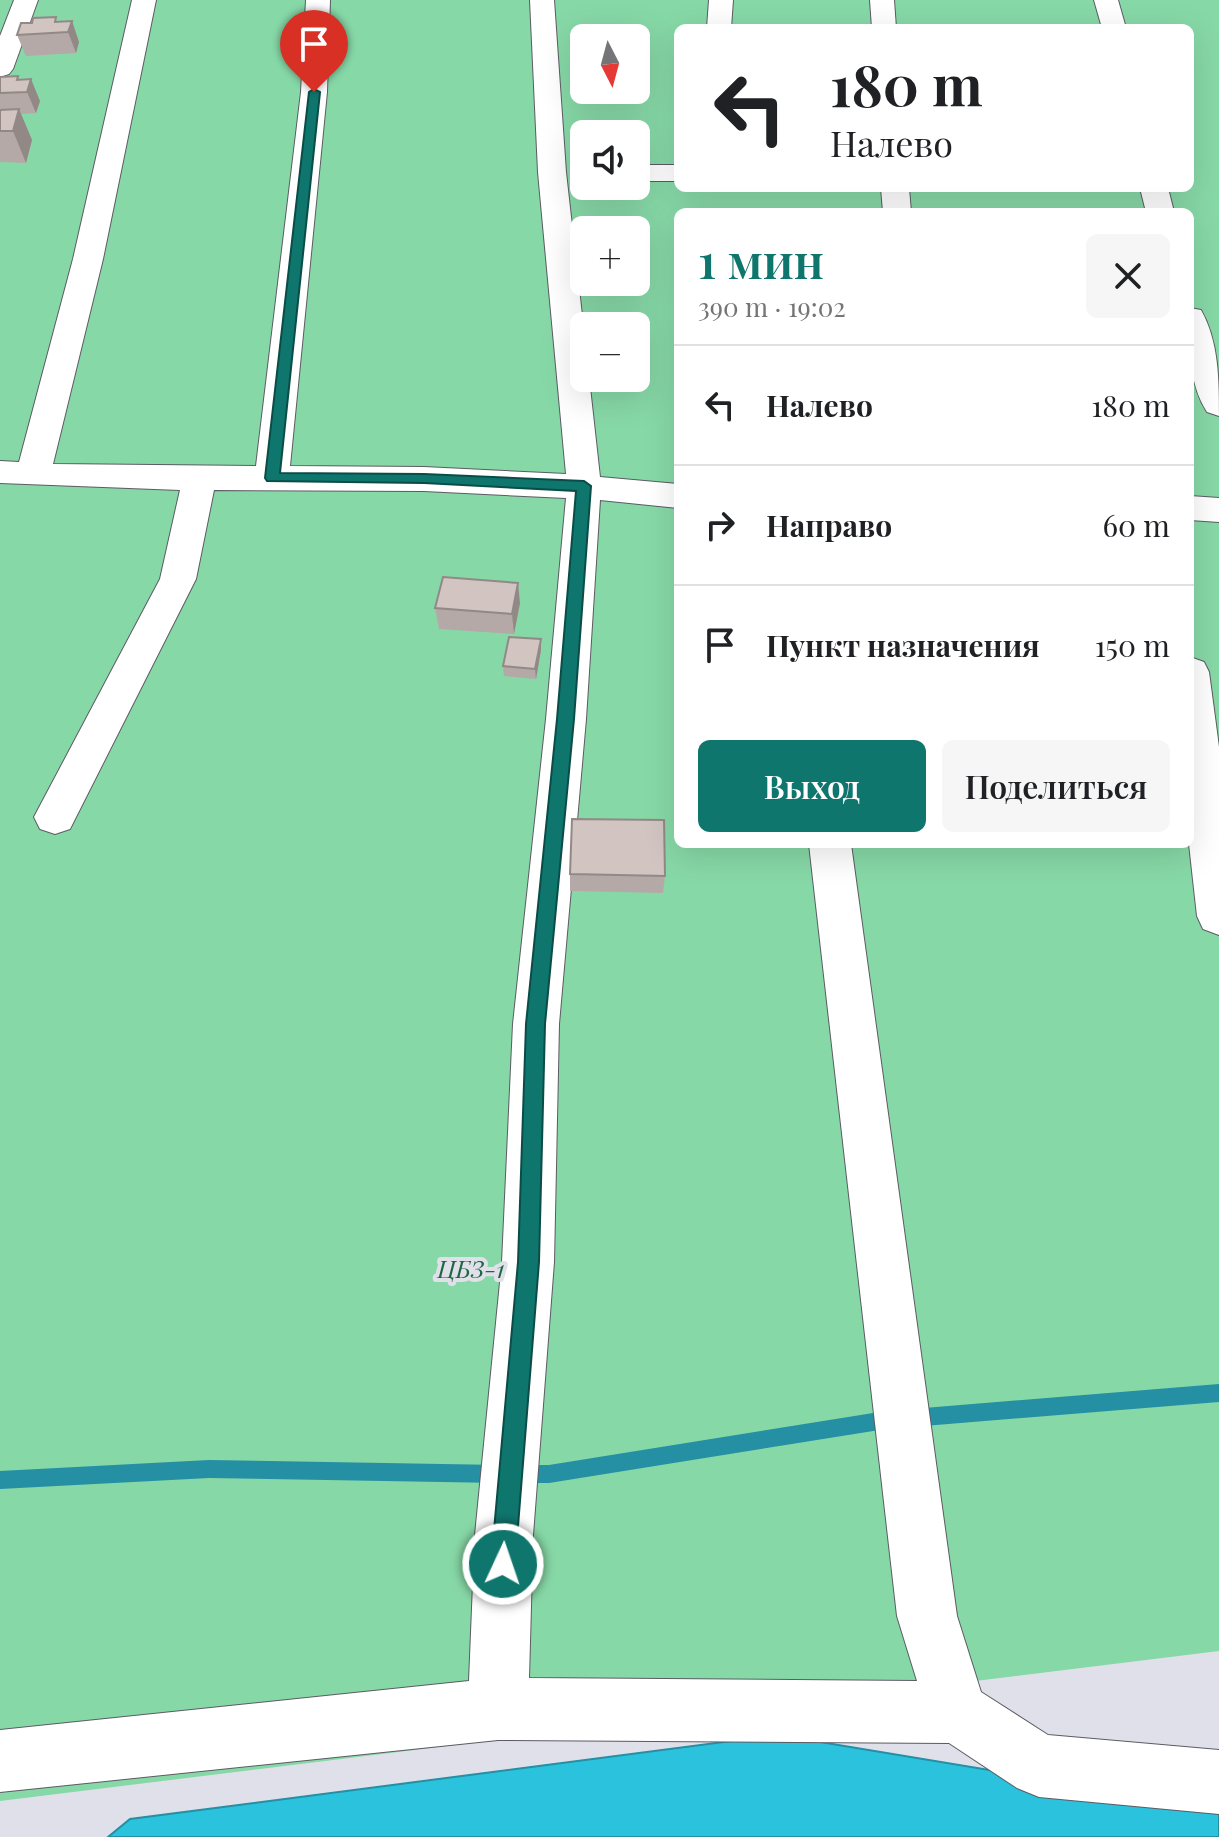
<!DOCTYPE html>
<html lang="ru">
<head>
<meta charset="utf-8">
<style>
  :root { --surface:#fff; --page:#f6f6f6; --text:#202124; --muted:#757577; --line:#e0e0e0; --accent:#0f766e }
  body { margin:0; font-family:"Playfair Display",serif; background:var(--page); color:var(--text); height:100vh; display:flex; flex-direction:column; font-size:30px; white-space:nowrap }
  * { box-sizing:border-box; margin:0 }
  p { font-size:26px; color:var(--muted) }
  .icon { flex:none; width:44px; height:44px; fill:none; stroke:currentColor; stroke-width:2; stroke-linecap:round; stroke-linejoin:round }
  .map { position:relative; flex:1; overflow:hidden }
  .drawer { position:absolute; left:674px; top:208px; width:520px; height:640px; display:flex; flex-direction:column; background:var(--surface); border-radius:12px; box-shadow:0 8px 32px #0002 }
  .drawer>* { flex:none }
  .top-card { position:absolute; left:674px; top:24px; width:520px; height:168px; border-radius:12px; box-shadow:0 8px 32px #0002; background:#fff; color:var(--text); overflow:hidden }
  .needle { width:52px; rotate:174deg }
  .buttons { position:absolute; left:570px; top:24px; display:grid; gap:16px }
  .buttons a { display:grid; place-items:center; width:80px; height:80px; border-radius:12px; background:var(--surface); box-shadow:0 8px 32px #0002; font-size:40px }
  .pin { position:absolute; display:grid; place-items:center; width:68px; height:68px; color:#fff; margin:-82px -34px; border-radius:50% 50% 50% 0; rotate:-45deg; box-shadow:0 0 8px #0007 }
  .pin .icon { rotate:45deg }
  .me { position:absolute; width:88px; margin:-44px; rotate:3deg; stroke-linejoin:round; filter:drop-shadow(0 0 6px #0008) }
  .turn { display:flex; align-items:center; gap:28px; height:168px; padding:0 24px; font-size:36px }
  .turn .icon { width:104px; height:104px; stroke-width:2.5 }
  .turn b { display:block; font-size:56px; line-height:68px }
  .round { display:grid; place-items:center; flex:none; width:84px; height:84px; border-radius:12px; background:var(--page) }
  .overview { display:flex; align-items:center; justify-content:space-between; height:136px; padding:0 24px }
  h1 { font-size:48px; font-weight:600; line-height:60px; color:var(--accent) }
  .button { display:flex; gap:16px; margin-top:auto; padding:16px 24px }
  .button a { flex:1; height:92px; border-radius:12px; background:var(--accent); color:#fff; font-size:32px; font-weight:600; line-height:92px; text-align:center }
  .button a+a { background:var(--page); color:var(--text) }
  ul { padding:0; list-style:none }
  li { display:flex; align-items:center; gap:24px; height:120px; padding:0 24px; border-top:2px solid var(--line) }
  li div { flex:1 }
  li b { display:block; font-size:30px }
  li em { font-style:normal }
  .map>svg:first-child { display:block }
  .green { fill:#87d8a7; fill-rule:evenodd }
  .water { fill:#2bc2dd; stroke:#258fa3; stroke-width:2 }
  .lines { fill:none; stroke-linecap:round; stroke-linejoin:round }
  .stream { fill:#258fa3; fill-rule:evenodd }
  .minor-casing { stroke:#5b5b64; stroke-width:2 }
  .minor { fill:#fff; fill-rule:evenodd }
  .wall { fill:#b4a9a6 }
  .shaded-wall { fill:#928987 }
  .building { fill:#d1c4c1; stroke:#928987; stroke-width:2 }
  .route { fill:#0f766e; stroke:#0a4d48; stroke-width:2 }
  .labels { text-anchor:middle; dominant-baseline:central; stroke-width:8; stroke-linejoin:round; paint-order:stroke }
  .park-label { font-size:24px; font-style:italic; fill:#1f6641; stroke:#e0e0eb }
</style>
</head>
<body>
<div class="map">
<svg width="1219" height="1837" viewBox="0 0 1219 1837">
  <rect width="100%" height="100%" fill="#e0e0eb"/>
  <!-- green -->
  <path class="green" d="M0 0H1219V1651L0 1801ZM678 28H1190V188H678ZM584 38H636V90H584ZM584 134H636V186H584ZM678 212H1190V844H678ZM584 230H636V282H584ZM584 326H636V378H584Z"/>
  <!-- water -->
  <path class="water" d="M778 1735 1219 1808V1837H108L130 1819Z"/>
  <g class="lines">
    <!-- stream -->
    <g class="stream">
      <path d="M1219 1384V1402L912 1427 906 1424 903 1418 906 1412 912 1409Z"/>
      <path d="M892 1410 898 1413 901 1419 898 1425 892 1428 549 1483H521L515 1480 512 1474 515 1468 521 1465H549Z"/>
      <path d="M209 1460 500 1465 506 1468 509 1474 506 1480 500 1483 209 1478 0 1489V1471Z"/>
    </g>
    <!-- minor casing -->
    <g class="minor-casing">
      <g id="minor">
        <path d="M14 0H38L13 69 9 74 0 77V36Z"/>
        <path d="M132 0H156L103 259 53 464 256 466 301 92 306 0H330L327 92 290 466 424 467 566 474 538 172 530 0H554L566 172 584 333V378H589L600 477 678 484V508L600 500 586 719 559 1024 554 1262 533 1535 529 1678 917 1681 897 1616 809 844H851L957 1616 981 1692 1048 1735 1219 1750V1814L1039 1797 1017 1788 949 1743 498 1740 0 1792V1730L469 1681 475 1535 502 1262 513 1024 546 719 566 498 424 491 214 490 196 579 70 829 55 834 40 829 34 817 160 579 180 490 0 483V461L19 462 73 259Z"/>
        <path d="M709 0H733L731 28H707Z"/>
        <path d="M870 0H894L896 28H872Z"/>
        <path d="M1094 0H1118L1126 28H1102Z"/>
        <rect x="636" y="165" width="42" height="16"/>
        <path d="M881 188H909L911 212H883Z"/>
        <path d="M1140 188H1168L1174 212H1146Z"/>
        <path d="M1190 308 1201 310C1219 342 1219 380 1219 416L1207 412C1187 381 1190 343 1190 308Z"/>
        <path d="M1190 496 1219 498V522L1190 520Z"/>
        <path d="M1190 657 1204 662 1209 672 1219 747V935L1203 929 1197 916 1189 844Z"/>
      </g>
    </g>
    <!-- minor -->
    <use href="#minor" class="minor"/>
  </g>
  <!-- wall -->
  <g class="wall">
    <path d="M72 21 79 42 76 53 26 56 17 35 32 23Z"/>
    <path d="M18 76 20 80 40 101 36 113 21 114 32 140 26 163 0 162V77Z"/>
    <path d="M520 603 514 634 439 629 435 608Z"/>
    <path d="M541 650 536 679 504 676 503 666Z"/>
    <path d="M570 874 665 876 663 893 570 891Z"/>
  </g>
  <!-- shaded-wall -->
  <g class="shaded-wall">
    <path d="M72 21 79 42 76 53 68 32Z"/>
    <path d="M31 79 40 101 36 113 27 92Z"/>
    <path d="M19 109 32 140 26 163 13 131Z"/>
    <path d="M518 583 520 603 514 634 512 614Z"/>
    <path d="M541 639V650L536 679 535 669Z"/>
  </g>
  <!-- building -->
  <g class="building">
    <path d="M56 17 55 22 72 21 68 32 17 35 21 23H32L33 18Z"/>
    <path d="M18 76 17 80 31 79 27 92 0 93V77Z"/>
    <path d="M19 109 13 131H0V110Z"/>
    <path d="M443 577 518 583 512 614 435 608Z"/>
    <path d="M509 637 541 639 535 669 503 666Z"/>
    <path d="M572 819 664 820 665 876 570 874Z"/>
  </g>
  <!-- route -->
  <path class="route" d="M314 89 320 92 280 473 424 474 584 481 591 486 574 719 545 1024 539 1262 515 1564 511 1572 503 1576 494 1572 491 1564 518 1262 526 1024 557 719 576 491 424 483 267 481 265 478 309 92Z"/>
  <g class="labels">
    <!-- park labels -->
    <g class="park-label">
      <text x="471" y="1268">ЦБЗ-1</text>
    </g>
  </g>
</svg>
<div class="buttons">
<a><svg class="needle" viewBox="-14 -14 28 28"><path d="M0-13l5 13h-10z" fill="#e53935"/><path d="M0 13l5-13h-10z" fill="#757577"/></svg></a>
<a><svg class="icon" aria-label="sound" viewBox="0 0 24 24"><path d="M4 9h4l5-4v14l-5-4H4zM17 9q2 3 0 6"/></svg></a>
<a>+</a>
<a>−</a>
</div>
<div class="pin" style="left:314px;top:92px;background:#d93025"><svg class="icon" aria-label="arrive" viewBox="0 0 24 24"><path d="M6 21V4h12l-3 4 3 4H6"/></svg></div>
<svg class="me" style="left:503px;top:1564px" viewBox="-20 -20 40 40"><circle r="17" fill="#0f766e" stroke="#fff" stroke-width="3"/><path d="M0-11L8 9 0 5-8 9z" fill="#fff"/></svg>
<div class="top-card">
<div class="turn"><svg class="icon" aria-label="left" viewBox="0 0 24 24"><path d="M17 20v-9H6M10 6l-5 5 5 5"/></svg><div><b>180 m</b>Налево</div></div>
</div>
<section class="drawer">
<div class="overview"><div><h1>1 мин</h1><p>390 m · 19:02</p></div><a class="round"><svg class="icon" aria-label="close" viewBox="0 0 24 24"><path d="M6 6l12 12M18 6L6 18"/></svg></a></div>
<ul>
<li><svg class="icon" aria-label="left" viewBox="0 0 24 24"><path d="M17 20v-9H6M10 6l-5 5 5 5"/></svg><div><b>Налево</b></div><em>180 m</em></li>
<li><svg class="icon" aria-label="right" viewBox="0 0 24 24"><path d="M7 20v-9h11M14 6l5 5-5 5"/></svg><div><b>Направо</b></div><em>60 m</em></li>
<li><svg class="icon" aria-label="arrive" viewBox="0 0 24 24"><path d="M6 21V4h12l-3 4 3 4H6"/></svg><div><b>Пункт назначения</b></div><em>150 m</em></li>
</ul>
<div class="button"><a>Выход</a><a>Поделиться</a></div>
</section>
</div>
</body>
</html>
